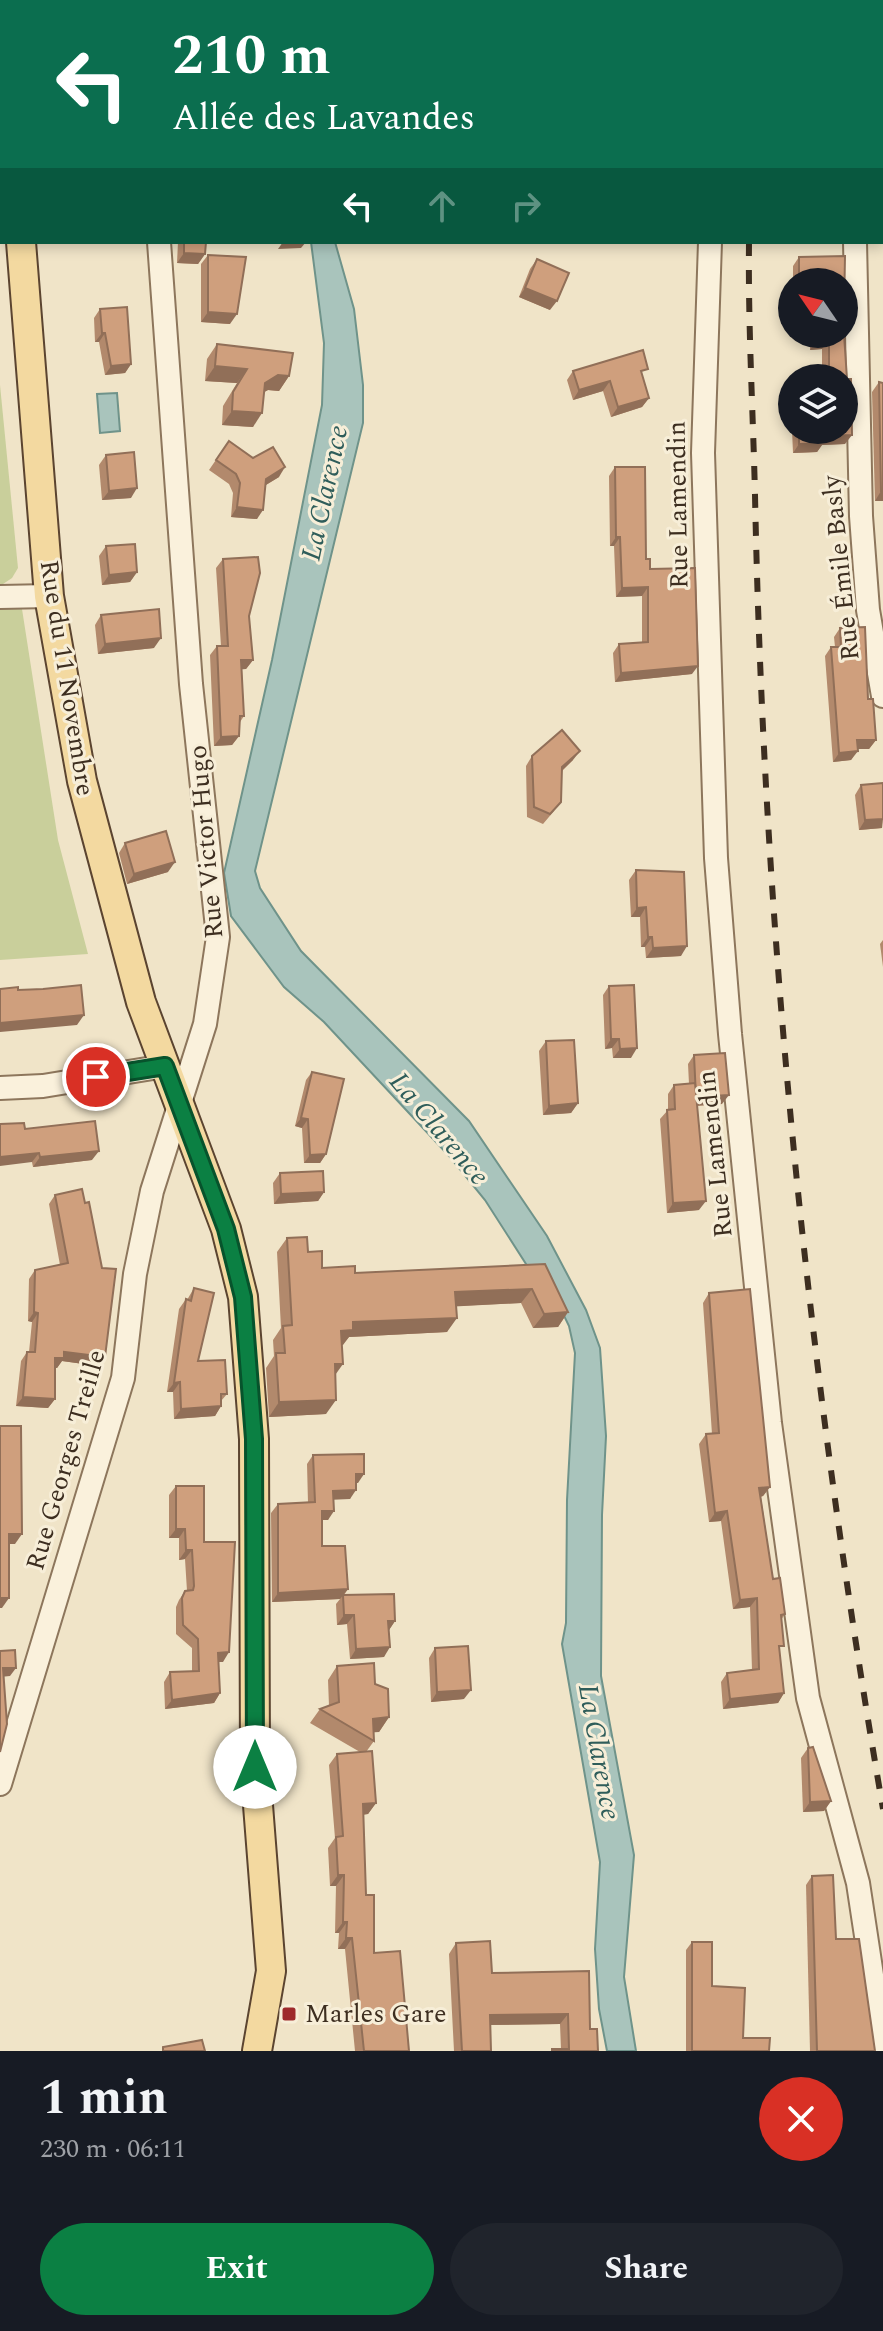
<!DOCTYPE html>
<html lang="en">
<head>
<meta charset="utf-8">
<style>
  :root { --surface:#171b24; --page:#20242c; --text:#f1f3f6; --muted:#9ea1a6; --accent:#0b8043 }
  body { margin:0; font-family:Spectral,serif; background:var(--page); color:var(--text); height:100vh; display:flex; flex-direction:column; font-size:30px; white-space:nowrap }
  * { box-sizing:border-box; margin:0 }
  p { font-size:26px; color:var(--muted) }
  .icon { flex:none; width:44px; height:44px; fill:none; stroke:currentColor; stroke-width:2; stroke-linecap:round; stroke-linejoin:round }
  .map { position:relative; height:2051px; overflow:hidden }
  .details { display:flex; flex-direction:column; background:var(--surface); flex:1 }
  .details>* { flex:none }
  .hud { position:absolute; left:0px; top:0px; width:884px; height:244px; box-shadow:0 4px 12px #0003; background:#0b6e4f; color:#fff; overflow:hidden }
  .needle { width:52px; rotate:305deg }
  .fabs { position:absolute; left:778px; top:268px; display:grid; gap:16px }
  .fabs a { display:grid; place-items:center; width:80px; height:80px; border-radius:50%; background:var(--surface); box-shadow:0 4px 12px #0003; font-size:40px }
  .pin { position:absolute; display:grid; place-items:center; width:68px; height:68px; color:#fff; margin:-34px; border:4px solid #fff; border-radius:50%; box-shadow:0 2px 8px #0007 }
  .me { position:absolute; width:88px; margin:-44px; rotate:0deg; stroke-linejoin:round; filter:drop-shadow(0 0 6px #0008) }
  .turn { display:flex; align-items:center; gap:28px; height:168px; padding:0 40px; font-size:36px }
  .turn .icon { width:104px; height:104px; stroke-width:2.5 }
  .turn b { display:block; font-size:56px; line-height:68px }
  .lanes { display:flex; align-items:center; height:76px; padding:0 40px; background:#0003; justify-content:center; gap:40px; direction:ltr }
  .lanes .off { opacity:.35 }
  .round { display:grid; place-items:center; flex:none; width:84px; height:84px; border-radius:42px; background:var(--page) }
  .summary { display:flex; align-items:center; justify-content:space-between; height:136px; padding:0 40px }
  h1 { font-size:48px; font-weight:700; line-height:60px }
  .primary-button { display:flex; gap:16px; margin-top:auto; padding:16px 40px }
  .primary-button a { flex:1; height:92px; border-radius:48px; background:var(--accent); color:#fff; font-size:32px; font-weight:700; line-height:92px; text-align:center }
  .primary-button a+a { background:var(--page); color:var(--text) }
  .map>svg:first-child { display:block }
  .green { fill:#c9cf9b }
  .water { fill:#a9c4bc; stroke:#6f938a; stroke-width:2 }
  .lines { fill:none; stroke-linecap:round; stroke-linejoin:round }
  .minor-casing { stroke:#8d765c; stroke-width:26 }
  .major-casing { stroke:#5b4430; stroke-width:32 }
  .minor { stroke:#faf1dc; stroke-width:22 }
  .major { stroke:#f3d9a0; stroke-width:28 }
  .rail { stroke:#3d2e20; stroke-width:6; stroke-dasharray:14 14; stroke-linecap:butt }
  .wall { fill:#b2896c }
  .shaded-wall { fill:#916f58 }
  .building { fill:#cf9f7d; stroke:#916f58; stroke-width:2 }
  .route-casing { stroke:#07532c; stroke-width:20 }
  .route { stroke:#0b8043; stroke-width:14 }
  .poi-dot { fill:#9e2a2b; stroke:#f7eed8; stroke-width:3 }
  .labels { text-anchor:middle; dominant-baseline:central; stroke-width:6; stroke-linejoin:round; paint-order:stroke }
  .street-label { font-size:26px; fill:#3d2e20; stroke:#f7eed8 }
  .poi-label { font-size:26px; fill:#3d2e20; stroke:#f7eed8; text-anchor:start }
  .water-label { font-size:28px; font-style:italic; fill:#2f5d5a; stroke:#f7eed8 }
</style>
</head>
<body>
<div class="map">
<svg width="883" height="2051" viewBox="0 0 883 2051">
  <rect width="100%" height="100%" fill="#f0e4c8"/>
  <!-- green -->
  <g class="green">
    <path d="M0 385 18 568 12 578 0 586Z"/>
    <path d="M0 609H22L58 840 88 954 0 960Z"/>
  </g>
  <!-- water -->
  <g class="water">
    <path d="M311 242H335L354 309 363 385V423L255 871 260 888 301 951 469 1121 547 1236 586 1310 600 1348 606 1436 602 1515 601 1676 634 1855 624 1977 636 2051H607L599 2009 595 1949 600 1862 562 1644 566 1623 567 1500 575 1353 569 1326 546 1278H535L485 1200 450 1157 324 1022 284 987 231 916 224 873 272 660 322 405 324 343Z"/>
    <path d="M117 393 120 431 100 433 97 394Z"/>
  </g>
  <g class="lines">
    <!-- minor casing -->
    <g class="minor-casing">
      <g id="minor">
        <path d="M143 0V2"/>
        <path d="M726 2 727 0"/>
        <path d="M866 2V0"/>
        <path d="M710 242 703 453 716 858 730 1034 770 1423 808 1698 858 1883 883 2048"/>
        <path d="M855 242 861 516 868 610 883 696"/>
        <path d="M0 597 49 596"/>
        <path d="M0 1088 43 1086 165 1066"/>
        <path d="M0 1784 123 1378 135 1274 152 1191 205 1024 218 937 191 684 159 242"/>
      </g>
    </g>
    <!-- major casing -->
    <g class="major-casing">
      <g id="major">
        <path d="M0 36 2 55"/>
        <path d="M21 242 49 596 82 781 141 1002 226 1229 243 1297 254 1439 255 1767 271 1971 257 2051"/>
      </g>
    </g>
    <!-- minor -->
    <use href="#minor" class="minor"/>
    <!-- major -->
    <use href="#major" class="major"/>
    <!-- rail -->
    <g class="rail">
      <path d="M757 2V0"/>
      <path d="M749 242C748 326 753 411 755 495 764 936 808 1374 883 1809"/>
    </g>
  </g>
  <!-- wall -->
  <g class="wall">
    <path d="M157 0H209V2H158Z"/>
    <path d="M178 242H206L205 254 198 264 177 263Z"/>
    <path d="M208 255 230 324 201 322V264Z"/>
    <path d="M799 257 844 282H793V266Z"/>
    <path d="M537 259 550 310 519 297 530 269Z"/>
    <path d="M100 309 131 364 125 373 105 375 99 342H95L94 318Z"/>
    <path d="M810 334H844L845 444 822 445 817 452 793 453 792 430H844V378H822V349L810 350Z"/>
    <path d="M217 344 289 376 279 391 268 390 264 392 253 427 222 425 223 406 237 383 205 381 207 359Z"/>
    <path d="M573 371 643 377 649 398 642 407 611 417 603 391 573 400 567 380Z"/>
    <path d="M879 382 883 501H875L872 392Z"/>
    <path d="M229 441 279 477 266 485 257 519 231 517 233 493 229 484 209 470Z"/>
    <path d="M106 455 131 498 102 500 99 465Z"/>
    <path d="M615 467 646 559 692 674 615 682 613 653 619 644 642 642V596L616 597 614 546H610L609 476Z"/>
    <path d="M106 546 137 572 130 582 102 585 99 556Z"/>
    <path d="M223 559 249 616 253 660 246 669H242L244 716 240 722 239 736 232 745 214 746 210 655 217 646H221L216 568Z"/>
    <path d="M101 615 154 648 98 654 95 625Z"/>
    <path d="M840 628 868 699 876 740 869 749H858L851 760 833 762 825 656 831 647H835L834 637Z"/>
    <path d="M532 756 573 760 562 771 554 811 543 824 527 817 526 766Z"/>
    <path d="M861 785 882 828 859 830 855 795Z"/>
    <path d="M125 843 168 872 127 884 119 853Z"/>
    <path d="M636 870 681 956 646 958 645 947H641L640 917H631L629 880Z"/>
    <path d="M883 940V967L880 944Z"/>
    <path d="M609 986 631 1058H613L612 1048 605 1049 603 995Z"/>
    <path d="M546 1041 578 1103 571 1113 543 1115 539 1051Z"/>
    <path d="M694 1055 722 1104 697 1106 699 1210 667 1213 660 1119 668 1110V1094L674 1085 689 1084 688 1064Z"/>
    <path d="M312 1072 326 1154 320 1163H304L302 1128 295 1126 306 1080Z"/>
    <path d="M25 1129 92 1160 33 1167Z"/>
    <path d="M280 1173 324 1192 318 1201 274 1204 273 1183Z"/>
    <path d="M55 1195 105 1357 98 1366 62 1361 57 1368 55 1367V1399L48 1408 16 1406 21 1361 27 1352H29L32 1322 28 1321 29 1279 35 1270 60 1265 49 1204Z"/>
    <path d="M287 1238 308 1252 322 1268 355 1273 545 1264 568 1312 558 1327 533 1328 521 1303 456 1306 447 1332 349 1337 342 1345 326 1414 269 1417 266 1368 274 1356 273 1340 281 1328 277 1252Z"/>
    <path d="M194 1288 198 1361 227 1394 221 1401V1406L215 1416 174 1419 173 1392H167L179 1309 186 1299 187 1300Z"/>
    <path d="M709 1293 770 1487 763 1496 761 1497 773 1579 785 1614 781 1620 779 1653 784 1693 778 1703 723 1709 721 1682 727 1673 752 1670 750 1607 733 1609 721 1521 709 1522 699 1444 706 1434H712L703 1303Z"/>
    <path d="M313 1455 364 1474 356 1483 350 1499H334L328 1520H322V1546L348 1589 344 1595 395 1621 389 1630 384 1657 350 1659 347 1624 337 1625 336 1604 340 1599 272 1602 271 1513 278 1504 308 1503 307 1464Z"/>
    <path d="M176 1486 204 1542 223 1662H218L220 1693 214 1703 165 1709 164 1682 170 1672 192 1671V1648L176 1634V1607L179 1600 185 1591H187L185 1559 179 1560V1538H169V1495Z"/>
    <path d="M435 1648 464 1699 431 1702 429 1658Z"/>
    <path d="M337 1666 375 1684 389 1717 379 1732H374V1741L366 1752 376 1803 368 1814 363 1815 366 1895 374 1953 409 2051H355L345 1949H338L339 1933H335L336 1886H330L328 1848 335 1838 329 1765 337 1754 360 1752 310 1723 320 1709 329 1706 328 1680Z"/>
    <path d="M808 1748 831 1801 824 1811 803 1812 801 1758Z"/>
    <path d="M812 1876 836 1939 875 2051H810L806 1885Z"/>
    <path d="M692 1942 712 1986 743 2038 769 2051H686V1950Z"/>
    <path d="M456 1943 492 1973 589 1971 590 2029 598 2051H551L552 2049H561L560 2024 490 2025 491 2051H454L449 1954Z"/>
  </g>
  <!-- shaded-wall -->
  <g class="shaded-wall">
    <path d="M283 242H306L301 248 278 249Z"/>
    <path d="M184 253 205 254 198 264 177 263Z"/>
    <path d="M525 288 557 301 550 310 519 297Z"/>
    <path d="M208 312 237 314 230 324 201 322Z"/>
    <path d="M102 333H105L99 342H95Z"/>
    <path d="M816 340H829L822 349 810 350Z"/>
    <path d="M131 364 125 373 105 375 111 366Z"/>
    <path d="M215 366 247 369 237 383 205 381Z"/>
    <path d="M278 375 289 376 279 391 268 390 255 397 265 383Z"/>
    <path d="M610 381 603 391 573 400 579 390Z"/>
    <path d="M649 398 642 407 611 417 618 407Z"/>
    <path d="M232 411 262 413 253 427 222 425Z"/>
    <path d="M852 435 845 444 822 445 817 452 793 453 799 444 823 436Z"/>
    <path d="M285 467 279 477 259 489 266 479Z"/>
    <path d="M137 488 131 498 102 500 109 491Z"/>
    <path d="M881 491H883V501H875Z"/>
    <path d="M237 507 263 510 257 519 231 517Z"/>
    <path d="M616 537H620L614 546H610Z"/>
    <path d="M137 572 130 582 102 585 109 575Z"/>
    <path d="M648 587 642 596 616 597 622 588Z"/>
    <path d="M161 638 154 648 98 654 105 644Z"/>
    <path d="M241 660H253L246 669 235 670Z"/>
    <path d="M698 666 692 674 615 682 621 673Z"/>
    <path d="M239 736 232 745 214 746 221 737Z"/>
    <path d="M857 740H876L869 749H851Z"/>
    <path d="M580 751 573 760 555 777 562 767Z"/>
    <path d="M858 751 851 760 833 762 839 753Z"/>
    <path d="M883 819 882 828 859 830 865 820Z"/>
    <path d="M175 862 168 872 127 884 134 874Z"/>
    <path d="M646 907 640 917H631L637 908Z"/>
    <path d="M648 937H652L645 947H641Z"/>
    <path d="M687 946 681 956 646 958 653 948Z"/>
    <path d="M84 1015 77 1025 0 1032V1023Z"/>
    <path d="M611 1039H619L612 1048 605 1049Z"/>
    <path d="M637 1048 631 1058H613L620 1049Z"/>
    <path d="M729 1095 722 1104 690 1106 696 1097Z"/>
    <path d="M578 1103 571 1113 543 1115 549 1106Z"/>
    <path d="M301 1118 308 1119 302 1128 295 1126Z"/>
    <path d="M99 1151 92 1160 33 1167 40 1157Z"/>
    <path d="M39 1153 32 1162 0 1166V1157Z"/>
    <path d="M326 1154 320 1163H304L310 1155Z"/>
    <path d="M324 1192 318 1201 274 1204 281 1194Z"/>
    <path d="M706 1201 699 1210 667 1213 673 1203Z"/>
    <path d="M532 1289 521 1303 445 1307 455 1292Z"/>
    <path d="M34 1312 38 1313 32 1322 28 1321Z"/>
    <path d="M568 1312 558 1327 533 1328 544 1314Z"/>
    <path d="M457 1318 447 1332 349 1337 343 1345 331 1346 341 1331 353 1322Z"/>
    <path d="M64 1352 105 1357 98 1366 62 1361 57 1368 49 1367 55 1358Z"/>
    <path d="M335 1364H343L333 1378Z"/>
    <path d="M180 1382 173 1392H167L174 1383Z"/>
    <path d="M23 1397 55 1399 48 1408 16 1406Z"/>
    <path d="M336 1400 326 1414 269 1417 279 1402Z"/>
    <path d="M221 1406 215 1416 174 1419 181 1409Z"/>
    <path d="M356 1474H364L358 1483H350Z"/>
    <path d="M770 1487 763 1496 753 1497 759 1488Z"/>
    <path d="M356 1490 350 1499 327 1500 333 1491Z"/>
    <path d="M322 1511H334L328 1520H316Z"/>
    <path d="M727 1511 721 1521 709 1522 715 1513Z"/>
    <path d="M176 1529H185L179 1538H169Z"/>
    <path d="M9 1534H22L15 1544H3Z"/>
    <path d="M186 1550H192L185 1559 179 1560Z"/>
    <path d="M348 1589 340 1599 272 1602 278 1593Z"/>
    <path d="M0 1598H9L2 1608H0Z"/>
    <path d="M757 1598 750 1607 733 1609 740 1600Z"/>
    <path d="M344 1615H354L347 1624 337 1625Z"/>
    <path d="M388 1621H395L389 1630Z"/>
    <path d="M390 1647 384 1657 350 1659 356 1649Z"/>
    <path d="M229 1652 223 1662H211L218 1653Z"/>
    <path d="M3 1668H16L10 1676 0 1677Z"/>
    <path d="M471 1690 464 1699 431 1702 437 1692Z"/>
    <path d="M220 1693 214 1703 165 1709 172 1700Z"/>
    <path d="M784 1693 778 1703 723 1709 730 1699Z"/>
    <path d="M389 1717 379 1732 363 1733 373 1719Z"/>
    <path d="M831 1801 824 1811 803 1812 810 1802Z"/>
    <path d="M376 1803 368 1814 355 1815 363 1804Z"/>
    <path d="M338 1875H344L336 1886H330Z"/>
    <path d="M343 1922H347L339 1933H335Z"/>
    <path d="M346 1938H352L345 1949H338Z"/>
    <path d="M568 2014 560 2024 483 2025 490 2015Z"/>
  </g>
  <!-- building -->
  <g class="building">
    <rect x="52" y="0" width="21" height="2"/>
    <path d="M169 0H209V2H170Z"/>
    <rect x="831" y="0" width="29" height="2"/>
    <path d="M184 242H206L205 254 184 253Z"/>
    <path d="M208 255 246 257 237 314 208 312Z"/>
    <path d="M845 256 844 311V282H799V257Z"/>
    <path d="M537 259 569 273 557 301 525 288Z"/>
    <path d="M127 307 131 364 111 366 105 333H102L100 309Z"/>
    <path d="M816 334H844L847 379H851L852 435 823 436V443L799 444V430H844V378H829V340H816Z"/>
    <path d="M217 344 293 353 289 376 278 375 265 383 262 413 232 411 233 392 247 369 215 366Z"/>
    <path d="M643 350 648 369 641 371 649 398 618 407 610 381 579 390 573 371Z"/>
    <path d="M879 382 883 383V491H881Z"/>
    <path d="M229 441 253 458 273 447 285 467 266 479 263 510 237 507 240 483 236 474 216 460Z"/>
    <path d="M134 452 137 488 109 491 106 455Z"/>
    <path d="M615 467H645L646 559H650V569L695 568 698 666 621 673 619 644 648 642V587L622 588 620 537H616Z"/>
    <path d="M135 544 137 572 109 575 106 546Z"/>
    <path d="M258 557 260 573 249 616 253 660H241L244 716H240L239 736 221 737 217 646H228L223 559Z"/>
    <path d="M159 609 161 638 105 644 101 615Z"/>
    <path d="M865 627 868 699H873L876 740H857L858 751 839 753 831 647H841L840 628Z"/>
    <path d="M562 730 580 751 562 767 561 802 550 814 534 807 532 756Z"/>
    <path d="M883 783V819L865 820 861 785Z"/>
    <path d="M166 831 175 862 134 874 125 843Z"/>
    <path d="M636 870 684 872 687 946 653 948 652 937H648L646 907 637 908Z"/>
    <path d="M81 985 84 1015 0 1023V989L18 987V990L43 989Z"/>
    <path d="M634 985 637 1048 620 1049 619 1039H611L609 986Z"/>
    <path d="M574 1040 578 1103 549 1106 546 1041Z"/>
    <path d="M725 1053 729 1095 696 1097 694 1055Z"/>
    <path d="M312 1072 344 1079 326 1154 310 1155 308 1119 301 1118Z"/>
    <path d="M695 1083 706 1201 673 1203 667 1110 675 1109 674 1085Z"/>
    <path d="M95 1121 99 1151 40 1157 39 1153 0 1157V1124L24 1123 25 1129Z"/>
    <path d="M323 1171 324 1192 281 1194 280 1173Z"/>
    <path d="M82 1189 85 1203 89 1202 102 1268 116 1269 105 1357 64 1352V1358H55V1399L23 1397 27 1352H35L38 1313 34 1312 35 1270 68 1263 55 1195Z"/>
    <path d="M307 1237 308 1252 322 1251V1268L355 1266V1273L545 1264 568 1312 544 1314 532 1289 455 1292 457 1318 353 1322V1330L341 1331 343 1364H335L336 1400 279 1402 276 1353H285L283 1326 292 1325 287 1238Z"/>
    <path d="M194 1288 214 1293 198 1361 225 1360 227 1394H221V1406L181 1409 180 1382 174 1383 186 1299 191 1301Z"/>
    <path d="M750 1289 770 1487 759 1488 773 1579 780 1578 785 1614 781 1615 784 1646H779L784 1693 730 1699 727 1673 759 1669 757 1598 740 1600 727 1511 715 1513 706 1434 719 1433 709 1293Z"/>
    <path d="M0 1426H21L22 1534H9V1598H0Z"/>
    <path d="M364 1454V1474H356V1490L333 1491 334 1511H322V1546H345L348 1589 278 1593V1504L315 1502 313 1455Z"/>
    <path d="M176 1486H204V1542H235L229 1652 218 1653 220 1693 172 1700 170 1672 199 1671 198 1639 183 1625 182 1598 185 1591 193 1590 194 1586 192 1550H186L185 1529H176Z"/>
    <path d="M394 1594 395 1621H388L390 1647 356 1649 354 1615H344L343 1595Z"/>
    <path d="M468 1646 471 1690 437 1692 435 1648Z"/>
    <path d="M15 1650 16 1668H3L7 1724 0 1752V1651Z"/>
    <path d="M374 1663 375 1684 388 1689 389 1717 373 1719 374 1741 320 1709 339 1702 337 1666Z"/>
    <path d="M813 1747 831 1801 810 1802 808 1748Z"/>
    <path d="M372 1751 376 1803 363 1804 366 1895H374V1953L400 1951 409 2051H364L352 1938H346L347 1922H343L344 1875H338L336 1837 343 1836 337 1754Z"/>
    <path d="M833 1875 836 1939H859L875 2051H817L812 1876Z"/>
    <path d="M490 1941 492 1973 589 1971 590 2029H597L598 2051H552V2049H569L568 2014 490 2015 491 2051H462L456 1943Z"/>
    <path d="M692 1942H712V1986L745 1988 743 2038H770L769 2051H692Z"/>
    <path d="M202 2040 205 2051H163V2047Z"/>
  </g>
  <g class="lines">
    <!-- route casing -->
    <g class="route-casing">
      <path id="route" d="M96 1077 165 1066 226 1229 243 1297 254 1439 255 1767"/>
    </g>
    <!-- route -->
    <use href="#route" class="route"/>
  </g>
  <!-- markers -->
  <rect class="poi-dot" x="281" y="2006" width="16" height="16" rx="4"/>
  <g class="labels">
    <!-- street labels -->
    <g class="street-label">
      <text transform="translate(678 505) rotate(-91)">Rue Lamendin</text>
      <text transform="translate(841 568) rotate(-96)">Rue Émile Basly</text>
      <text transform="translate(67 678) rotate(81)">Rue du 11 Novembre</text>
      <text transform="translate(206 842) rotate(-95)">Rue Victor Hugo</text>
      <text transform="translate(715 1154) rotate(-96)">Rue Lamendin</text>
      <text transform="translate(66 1460) rotate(-74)">Rue Georges Treille</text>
    </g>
    <!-- poi labels -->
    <g class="poi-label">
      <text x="305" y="2014">Marles Gare</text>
    </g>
    <!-- water labels -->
    <g class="water-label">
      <text transform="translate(325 493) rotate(-78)">La Clarence</text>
      <text transform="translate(439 1129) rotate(50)">La Clarence</text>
      <text transform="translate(599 1752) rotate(80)">La Clarence</text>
    </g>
  </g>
</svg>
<div class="fabs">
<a><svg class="needle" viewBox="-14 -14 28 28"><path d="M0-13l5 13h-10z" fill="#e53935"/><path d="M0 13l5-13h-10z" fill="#9ea1a6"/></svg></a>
<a><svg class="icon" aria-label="layers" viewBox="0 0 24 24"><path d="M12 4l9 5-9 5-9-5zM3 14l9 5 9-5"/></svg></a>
</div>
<div class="pin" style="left:96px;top:1077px;background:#d93025"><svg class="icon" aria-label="arrive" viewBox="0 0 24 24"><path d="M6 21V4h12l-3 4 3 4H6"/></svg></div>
<svg class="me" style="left:255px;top:1767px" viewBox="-20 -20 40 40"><circle r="19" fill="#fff"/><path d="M0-13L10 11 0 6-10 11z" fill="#0b8043"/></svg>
<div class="hud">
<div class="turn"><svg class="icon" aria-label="left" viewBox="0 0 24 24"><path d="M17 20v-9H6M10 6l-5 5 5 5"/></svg><div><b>210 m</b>Allée des Lavandes</div></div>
<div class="lanes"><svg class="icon" aria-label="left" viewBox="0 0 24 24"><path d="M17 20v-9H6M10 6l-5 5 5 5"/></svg><svg class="icon off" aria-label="ahead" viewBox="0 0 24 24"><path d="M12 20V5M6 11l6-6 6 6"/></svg><svg class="icon off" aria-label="right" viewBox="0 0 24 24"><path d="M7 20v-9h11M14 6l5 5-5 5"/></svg></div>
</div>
</div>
<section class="details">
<div class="summary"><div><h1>1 min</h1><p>230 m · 06:11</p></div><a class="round" style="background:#d93025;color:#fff"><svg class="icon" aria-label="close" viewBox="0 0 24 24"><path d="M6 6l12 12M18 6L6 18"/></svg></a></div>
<div class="primary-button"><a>Exit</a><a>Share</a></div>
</section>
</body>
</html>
